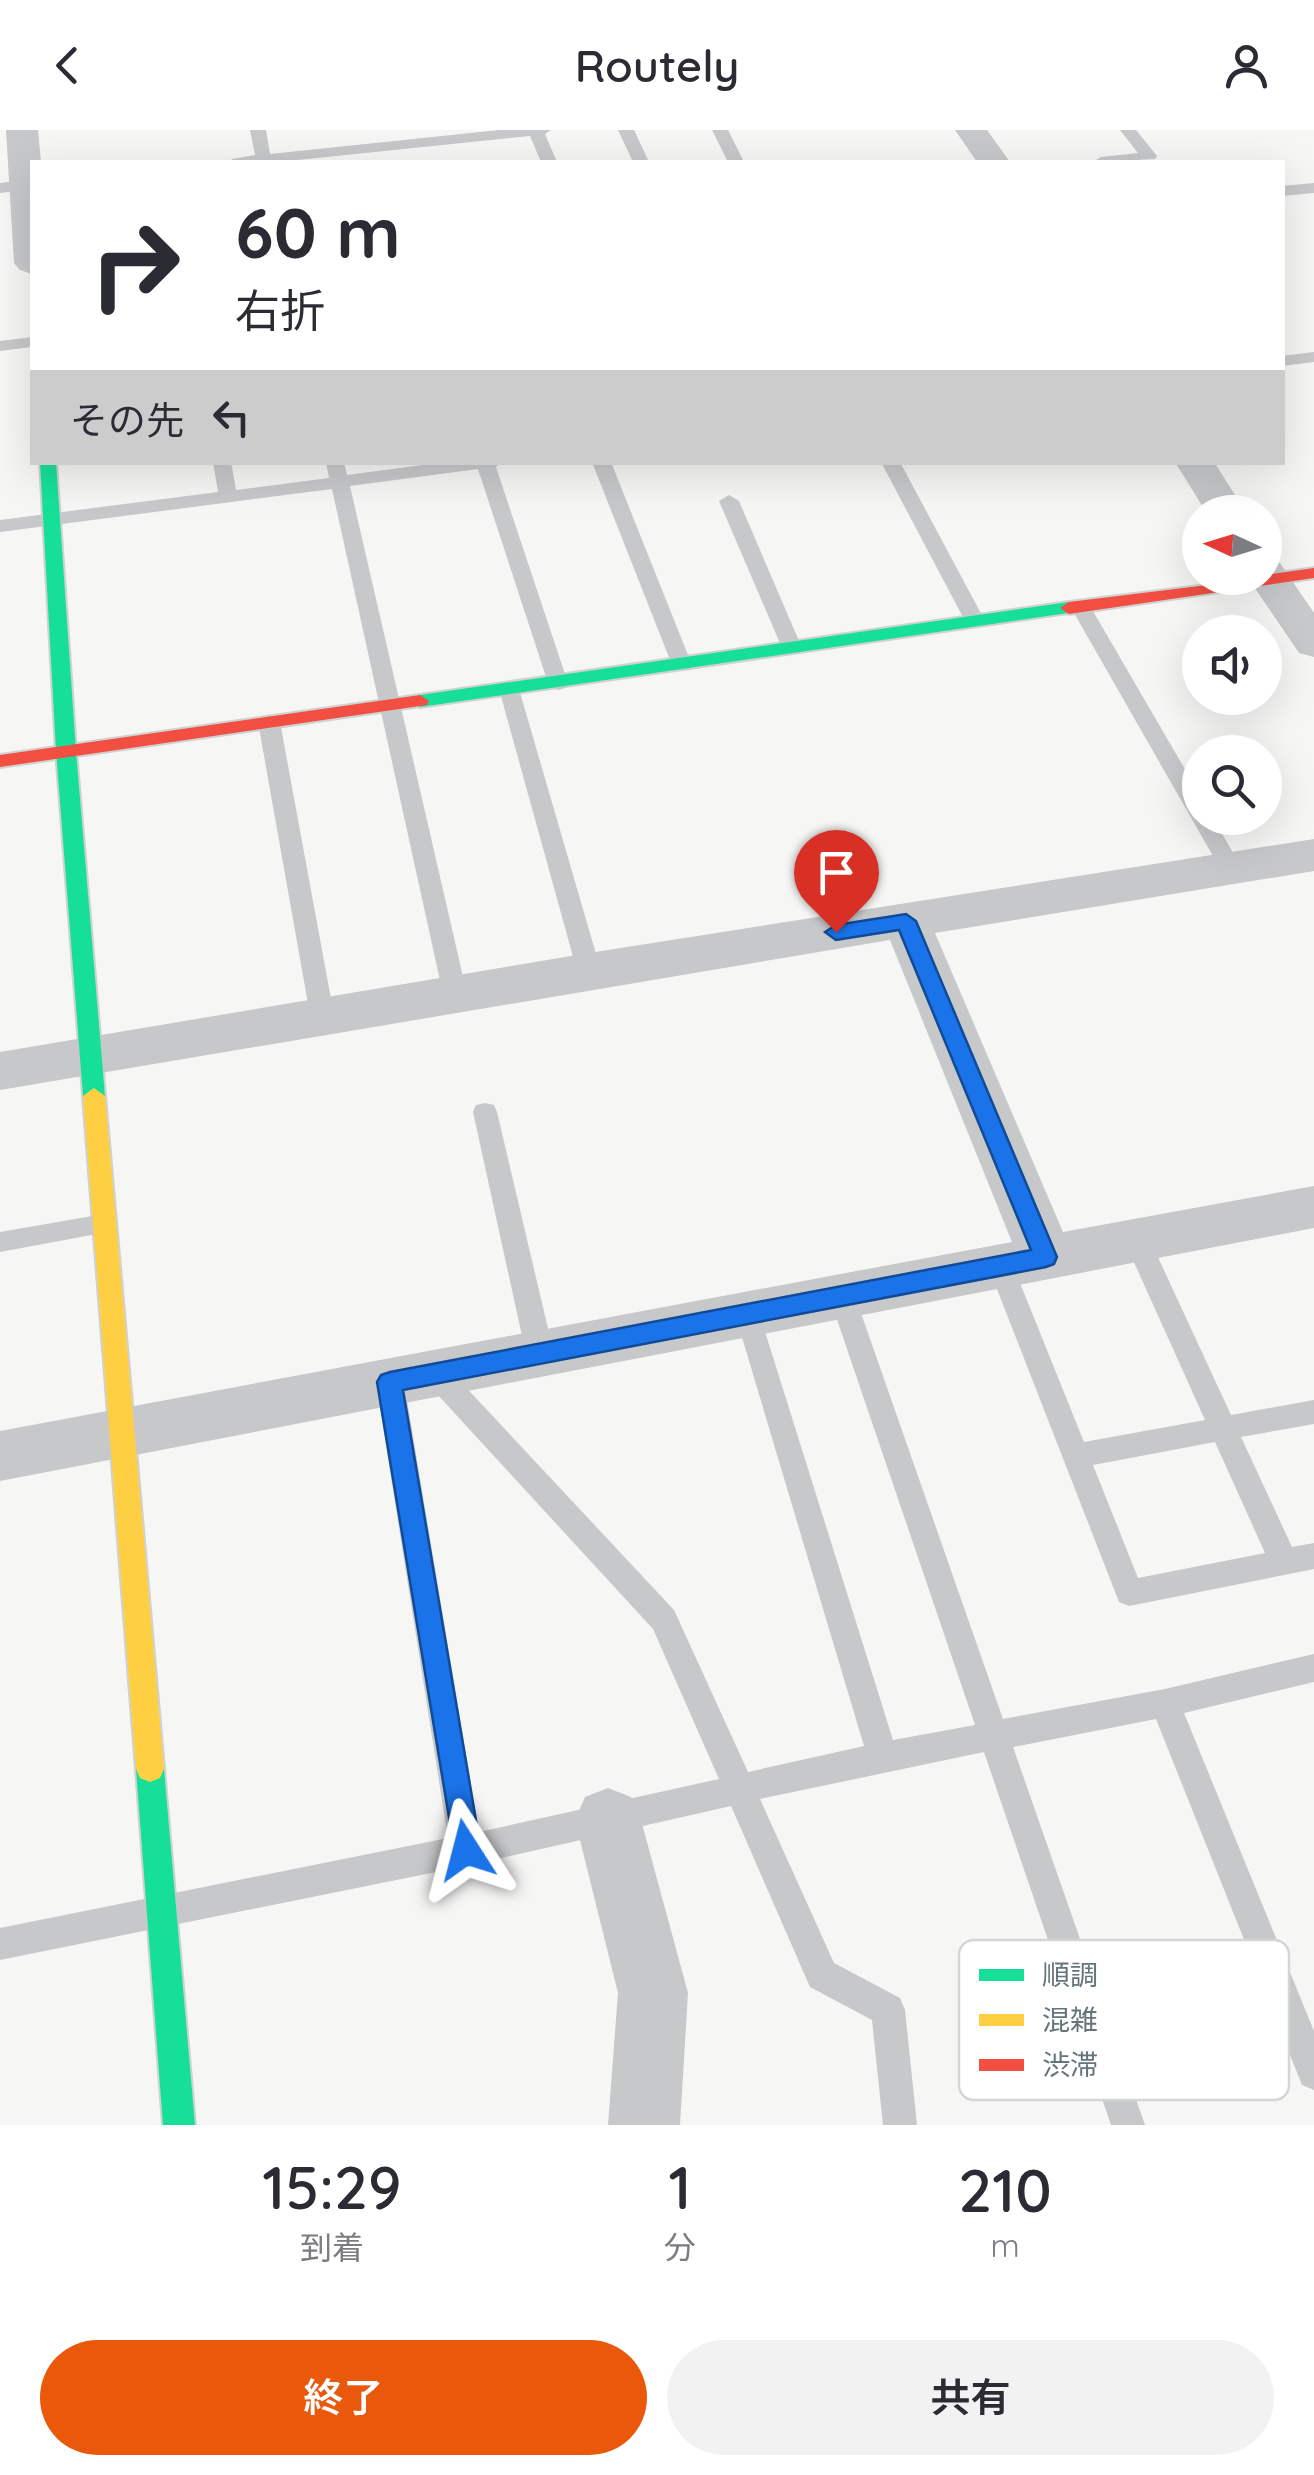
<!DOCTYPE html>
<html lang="ja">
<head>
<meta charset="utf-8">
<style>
  :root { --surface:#fff; --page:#f2f2f3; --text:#2b2b33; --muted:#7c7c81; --accent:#ea580c }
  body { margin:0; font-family:Quicksand,"Noto Sans JP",sans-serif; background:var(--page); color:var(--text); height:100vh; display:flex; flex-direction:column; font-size:38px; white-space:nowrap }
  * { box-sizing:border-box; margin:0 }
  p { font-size:32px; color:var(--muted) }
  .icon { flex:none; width:55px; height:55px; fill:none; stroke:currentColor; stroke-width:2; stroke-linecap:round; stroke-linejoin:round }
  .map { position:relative; height:1995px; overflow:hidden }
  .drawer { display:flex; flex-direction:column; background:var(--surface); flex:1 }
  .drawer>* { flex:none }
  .guide { position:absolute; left:30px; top:30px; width:1255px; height:305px; border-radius:0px; box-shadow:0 10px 40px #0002; background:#fff; color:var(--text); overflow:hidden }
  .needle { width:65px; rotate:274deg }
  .tools { position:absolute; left:1182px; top:365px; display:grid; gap:20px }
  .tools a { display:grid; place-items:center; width:100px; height:100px; border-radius:50%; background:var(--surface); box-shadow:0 10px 40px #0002; font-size:50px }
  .pin { position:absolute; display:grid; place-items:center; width:85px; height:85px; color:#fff; margin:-102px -42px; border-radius:50% 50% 50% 0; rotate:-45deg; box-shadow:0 0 10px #0007 }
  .pin .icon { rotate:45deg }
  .me { position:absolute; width:110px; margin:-55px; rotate:351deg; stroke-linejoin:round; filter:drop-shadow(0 0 8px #0008) }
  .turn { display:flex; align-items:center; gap:35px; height:210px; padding:0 40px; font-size:45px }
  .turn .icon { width:130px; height:130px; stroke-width:2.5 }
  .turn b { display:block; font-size:70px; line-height:85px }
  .then { display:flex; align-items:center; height:95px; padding:0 40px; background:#0003; gap:20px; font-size:38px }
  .eta { display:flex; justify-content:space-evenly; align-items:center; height:170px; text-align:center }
  .eta b { font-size:60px; font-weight:600; line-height:70px }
  .action { display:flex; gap:20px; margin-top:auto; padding:20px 40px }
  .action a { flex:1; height:115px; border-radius:60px; background:var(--accent); color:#fff; font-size:40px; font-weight:600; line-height:115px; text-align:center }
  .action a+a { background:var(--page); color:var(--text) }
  header { display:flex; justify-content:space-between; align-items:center; height:130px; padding:0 40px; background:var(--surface); font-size:45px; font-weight:600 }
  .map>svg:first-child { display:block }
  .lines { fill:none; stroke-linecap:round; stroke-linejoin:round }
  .fast-casing { stroke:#d0d2d2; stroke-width:4 }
  .slow-casing { stroke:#d0d2d2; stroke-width:4 }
  .jam-casing { stroke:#d0d2d2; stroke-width:4 }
  .lane { fill:#c6c8c9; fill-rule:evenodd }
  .street { fill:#c6c8c9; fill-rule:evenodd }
  .fast { fill:#16e098; fill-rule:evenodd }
  .slow { fill:#ffcf43; fill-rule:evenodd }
  .jam { fill:#f24e42; fill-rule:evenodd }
  .route { fill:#1a73e8; stroke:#114b97; stroke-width:2.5 }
  .key { fill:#fff; stroke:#d1d6d7; stroke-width:2.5 }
  .key-label { font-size:28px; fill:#65757b }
</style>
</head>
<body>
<header><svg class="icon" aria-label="back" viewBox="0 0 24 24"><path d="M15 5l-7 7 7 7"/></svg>Routely<svg class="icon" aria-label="person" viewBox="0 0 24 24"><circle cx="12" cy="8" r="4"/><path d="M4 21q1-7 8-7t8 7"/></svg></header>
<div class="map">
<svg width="1314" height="1995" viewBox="0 0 1314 1995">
  <rect width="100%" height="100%" fill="#f6f6f5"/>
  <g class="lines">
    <!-- fast casing -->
    <g class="fast-casing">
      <g id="fast">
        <path d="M40 332H56L76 621 105 966 94 974 83 966 56 621Z"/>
        <path d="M1069 472 1078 478 1075 482 420 577 411 571 420 565Z"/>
        <path d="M150 1626 160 1630 164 1639 195 1995H163L136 1639 140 1630Z"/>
      </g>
    </g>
    <!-- slow casing -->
    <g class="slow-casing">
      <path id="slow" d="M94 958 105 966 164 1639 160 1648 150 1652 140 1648 136 1639 83 966Z"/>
    </g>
    <!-- jam casing -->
    <g class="jam-casing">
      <g id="jam">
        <path d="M1314 438V448L1069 484 1060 478 1069 472 1265 448V445Z"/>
        <path d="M420 565 429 571 427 575 0 637V625Z"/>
      </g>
    </g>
    <!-- lane -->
    <g class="lane">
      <path d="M250 0H266L270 24 499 0H551L545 4 557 32H541L530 6 278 32H230L232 29 255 25Z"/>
      <path d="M618 0H634L649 32H633Z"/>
      <path d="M712 0H728L744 32H728Z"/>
      <path d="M1120 0H1136L1157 26 1155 29 1093 32 1101 27 1138 23Z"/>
      <path d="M32 49V59L0 63V53Z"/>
      <path d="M1314 53V63L1282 66V56Z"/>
      <path d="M32 207V217L0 221V211Z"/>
      <path d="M1314 222V232L1282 236V226Z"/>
      <path d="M213 332H231L236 360 329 348 326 332H344L347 345 445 332H501L496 337 568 553 565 558 558 560 548 553 478 339 350 356 467 864 463 870H447L443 864 332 359 0 402V390L218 362Z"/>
      <path d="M592 332H611L692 535 689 540H675L672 535Z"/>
      <path d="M881 332H900L985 491 982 495H968L965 491Z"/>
      <path d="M729 365 739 371 802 518 799 523H785L782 518 719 371Z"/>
      <path d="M1080 470 1090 476 1200 665V688H1213L1243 740 1240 746 1232 748 1221 740 1070 476Z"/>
      <path d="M509 552 519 559 601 841 589 849 577 841 499 559Z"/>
      <path d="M269 585 280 592 334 885 322 894 310 885 258 592Z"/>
      <path d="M485 973 494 975 497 982 554 1224 550 1232 540 1235 530 1232 526 1224 473 982 476 975Z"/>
      <path d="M104 1084 113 1087 117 1094 113 1101 0 1122V1102Z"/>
      <path d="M1137 1100 1146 1103 1150 1110 1231 1285 1314 1270V1294L1241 1307 1292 1417 1314 1413V1439L1129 1476 1119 1472 988 1136 992 1128 1001 1125 1010 1128 1084 1312 1205 1290 1124 1110 1128 1103ZM1215 1312 1265 1423 1138 1448 1093 1335Z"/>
      <path d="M842 1155 851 1158 855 1166 1003 1589 1165 1559 1314 1524V1552L1184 1583 1314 1901V1960L1302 1955 1156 1589 1013 1617 1145 1995H1111L984 1622 760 1669 834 1833 900 1868 905 1880 917 1995H883L872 1890 810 1857 731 1676 466 1736 0 1830V1798L448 1708 376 1252 380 1244 390 1240 400 1244 404 1252 479 1702 719 1649 653 1499 425 1251 421 1243 425 1235 435 1232 445 1235 674 1480 748 1642 864 1616 735 1184 739 1176 748 1173 757 1176 893 1610 975 1595 829 1166 833 1158Z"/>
    </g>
    <!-- street -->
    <g class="street">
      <path d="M6 0H38L41 32H32V144L20 140 14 133Z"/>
      <path d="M955 0H987L1010 32H977Z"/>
      <path d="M1175 332H1214L1246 382H1206Z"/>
      <path d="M1265 430 1280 433 1314 483V527L1299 523 1248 448H1265Z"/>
      <path d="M1314 709V741L935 803 1063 1102 1314 1056V1098L0 1351V1301L1012 1112 890 810 0 960V922L589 823Z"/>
      <path d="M608 1658 631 1667 641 1690 688 1863 680 1995H608L618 1863 575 1690 585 1667Z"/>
    </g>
    <!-- fast -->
    <use href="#fast" class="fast"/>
    <!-- slow -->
    <use href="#slow" class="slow"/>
    <!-- jam -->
    <use href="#jam" class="jam"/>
  </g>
  <!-- route -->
  <path class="route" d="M906 784 916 791 1057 1127 1054 1134 1046 1137 403 1260 481 1720 477 1730 466 1734 456 1730 377 1252 381 1245 390 1242 1031 1120 899 800 836 810 825 802 836 795Z"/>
  <!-- legend -->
  <rect x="959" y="1810" width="330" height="160" rx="15" class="key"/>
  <rect x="979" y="1839" width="45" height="12" fill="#16e098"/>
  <rect x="979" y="1884" width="45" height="12" fill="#ffcf43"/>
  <rect x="979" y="1929" width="45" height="12" fill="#f24e42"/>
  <g class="key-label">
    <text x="1042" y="1855">順調</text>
    <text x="1042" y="1900">混雑</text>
    <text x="1042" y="1945">渋滞</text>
  </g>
</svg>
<div class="tools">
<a><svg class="needle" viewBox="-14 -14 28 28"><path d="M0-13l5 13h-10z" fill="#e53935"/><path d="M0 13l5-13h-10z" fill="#7c7c81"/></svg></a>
<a><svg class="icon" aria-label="sound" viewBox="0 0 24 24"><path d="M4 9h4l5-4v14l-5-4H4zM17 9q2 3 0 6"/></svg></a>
<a><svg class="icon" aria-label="search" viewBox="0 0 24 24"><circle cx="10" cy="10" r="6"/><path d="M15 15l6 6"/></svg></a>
</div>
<div class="pin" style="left:836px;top:802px;background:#d93025"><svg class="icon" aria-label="arrive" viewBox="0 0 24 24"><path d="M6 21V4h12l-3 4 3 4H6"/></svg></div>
<svg class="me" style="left:466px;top:1720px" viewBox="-20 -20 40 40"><path d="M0-17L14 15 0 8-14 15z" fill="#1a73e8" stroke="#fff" stroke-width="4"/></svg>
<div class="guide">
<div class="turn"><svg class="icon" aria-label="right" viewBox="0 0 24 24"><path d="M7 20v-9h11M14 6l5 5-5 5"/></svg><div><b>60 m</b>右折</div></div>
<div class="then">その先<svg class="icon" aria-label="left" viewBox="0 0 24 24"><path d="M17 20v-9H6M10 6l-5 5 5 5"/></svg></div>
</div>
</div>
<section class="drawer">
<div class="eta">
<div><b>15:29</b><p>到着</p></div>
<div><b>1</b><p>分</p></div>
<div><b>210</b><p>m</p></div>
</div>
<div class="action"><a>終了</a><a>共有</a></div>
</section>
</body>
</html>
